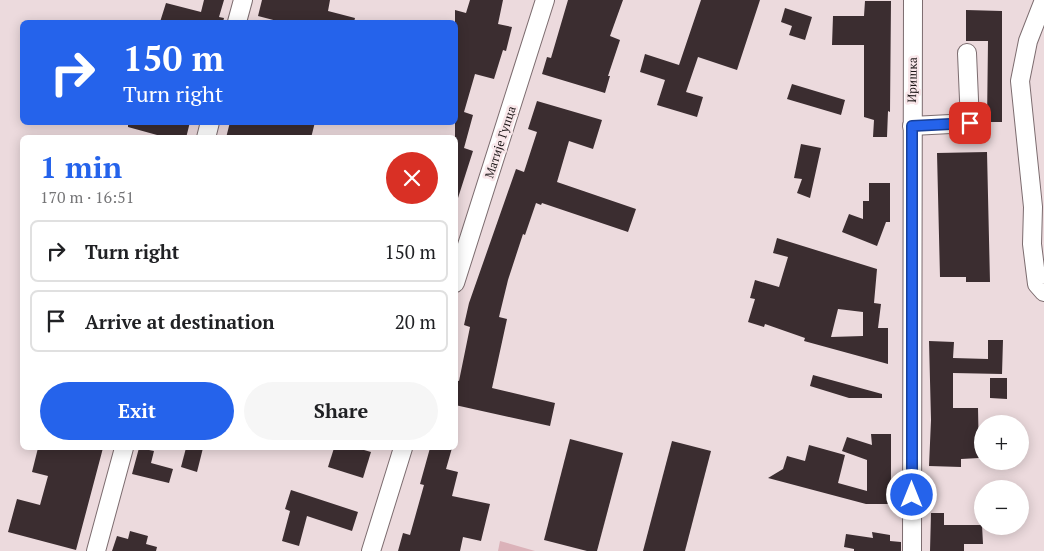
<!DOCTYPE html>
<html lang="en">
<head>
<meta charset="utf-8">
<style>
  :root { --surface:#fff; --page:#f6f6f6; --text:#202124; --muted:#757577; --line:#e0e0e0; --accent:#2563eb }
  body { margin:0; font-family:"PT Serif",serif; background:var(--page); color:var(--text); height:100vh; display:flex; flex-direction:column; font-size:19px; white-space:nowrap }
  * { box-sizing:border-box; margin:0 }
  p { font-size:16px; color:var(--muted) }
  .icon { flex:none; width:28px; height:28px; fill:none; stroke:currentColor; stroke-width:2; stroke-linecap:round; stroke-linejoin:round }
  .map { position:relative; flex:1; overflow:hidden }
  .panel { position:absolute; left:20px; top:135px; width:438px; height:315px; display:flex; flex-direction:column; background:var(--surface); border-radius:8px; box-shadow:0 2px 12px #0003 }
  .panel>* { flex:none }
  .hud { position:absolute; left:20px; top:20px; width:438px; height:105px; border-radius:8px; box-shadow:0 2px 12px #0003; background:#2563eb; color:#fff; overflow:hidden }
  .fabs { position:absolute; left:974px; top:415px; display:grid; gap:10px }
  .fabs a { display:grid; place-items:center; width:55px; height:55px; border-radius:50%; background:var(--surface); box-shadow:0 2px 12px #0003; font-size:25px }
  .pin { position:absolute; display:grid; place-items:center; width:42px; height:42px; color:#fff; margin:-21px; border-radius:10px; box-shadow:0 2px 8px #0006 }
  .me { position:absolute; width:55px; margin:-28px; rotate:0deg; stroke-linejoin:round; filter:drop-shadow(0 0 4px #0008) }
  .turn { display:flex; align-items:center; gap:18px; height:105px; padding:0 20px; font-size:22px }
  .turn .icon { width:65px; height:65px; stroke-width:2.5 }
  .turn b { display:block; font-size:35px; line-height:42px }
  .round { display:grid; place-items:center; flex:none; width:52px; height:52px; border-radius:26px; background:var(--page) }
  .head { display:flex; align-items:center; justify-content:space-between; height:85px; padding:0 20px }
  h1 { font-size:30px; font-weight:600; line-height:38px; color:var(--accent) }
  .button { display:flex; gap:10px; margin-top:auto; padding:10px 20px }
  .button a { flex:1; height:58px; border-radius:30px; background:var(--accent); color:#fff; font-size:20px; font-weight:600; line-height:58px; text-align:center }
  .button a+a { background:var(--page); color:var(--text) }
  ul { padding:0; list-style:none }
  li { display:flex; align-items:center; gap:15px; height:62px; margin:0 10px 8px; padding:0 10px; border:2px solid var(--line); border-radius:8px }
  li div { flex:1 }
  li b { display:block; font-size:19px }
  li em { font-style:normal }
  .map>svg:first-child { display:block }
  .green { fill:#dbb2b9 }
  .building { fill:#3b2d30; fill-rule:evenodd }
  .lines { fill:none; stroke-linecap:round; stroke-linejoin:round }
  .minor-casing { stroke:#7c6c6f; stroke-width:20 }
  .minor { stroke:#fff; stroke-width:18 }
  .route-casing { stroke:#184099; stroke-width:12 }
  .route { stroke:#2563eb; stroke-width:9 }
  .labels { text-anchor:middle; dominant-baseline:central; stroke-width:5; stroke-linejoin:round; paint-order:stroke }
  .street-label { font-size:12px; fill:#1c1617; stroke:#f9e7ea }
</style>
</head>
<body>
<div class="map">
<svg width="1044" height="551" viewBox="0 0 1044 551">
  <rect width="100%" height="100%" fill="#ecdadd"/>
  <!-- green -->
  <path class="green" d="M500 541 535 551H498Z"/>
  <!-- building -->
  <g class="building">
    <path d="M204 0H224L219 17 224 18 223 22H160L166 3 201 12Z"/>
    <path d="M262 0H330L328 11 355 18 354 22H281L258 16Z"/>
    <path d="M470 0H503L498 24 512 27 506 51 503 50 494 79 475 74 464 112 473 115 464 148 473 151 458 198H455V10L466 13Z"/>
    <path d="M568 0H623L610 36 620 40 608 76H610L605 93 542 74 547 57 551 58Z"/>
    <path d="M701 0H760L737 70 698 57 686 92 703 97 697 117 657 105 665 80 640 72 645 54 679 65Z"/>
    <path d="M865 1H891L890 112 888 111 887 137H873L874 120 864 117V45H832L833 16H864Z"/>
    <path d="M785 8 812 17 805 40 789 35 792 26 781 22Z"/>
    <path d="M966 10 1002 11V122H987L988 41H966Z"/>
    <path d="M792 84 845 100 841 115 787 99Z"/>
    <path d="M537 101 602 120 593 149 569 141 557 182 636 209 628 232 542 203 541 205 536 203 525 235 523 234 508 280 499 317 507 319 492 388 555 403 550 426 455 405V380L459 381 470 327 464 325 469 303 516 169 524 172 537 132 528 129Z"/>
    <path d="M128 122H190L186 138H168L128 127Z"/>
    <path d="M230 122H315L311 138H226Z"/>
    <path d="M801 144 821 148 810 198 797 193 802 179 794 178Z"/>
    <path d="M987 152 990 282H966V277H940L937 153Z"/>
    <path d="M869 183H890V222H886L877 246 842 232 849 214 863 219V201H869Z"/>
    <path d="M777 238 877 269 874 303 881 304 878 328H888V364L804 341 805 338 765 324 764 327 748 322 755 299 750 298 755 280 779 287 788 257 773 253ZM838 309 863 312V336L831 337Z"/>
    <path d="M988 340H1003L1002 374 953 373V408H978L979 458 961 459V467L929 466 931 420 929 341 954 342 953 358 988 359Z"/>
    <path d="M813 375 882 394V398H849L810 386Z"/>
    <path d="M990 378H1007V399L990 398Z"/>
    <path d="M871 434H891V497L901 500V504H866L768 478 783 469 787 456 805 461 809 445 845 455 838 483 867 491V460L842 451 847 437 872 445Z"/>
    <path d="M570 439 623 453 597 551H587L544 540Z"/>
    <path d="M672 441 711 451 685 551H643Z"/>
    <path d="M38 448H103L76 550 8 532 17 499 40 505 48 476 32 472Z"/>
    <path d="M139 448 154 451 151 463 173 469 169 483 132 474Z"/>
    <path d="M186 448H203L197 472 181 467Z"/>
    <path d="M334 448H357L371 452 363 478 328 467Z"/>
    <path d="M430 448H452L446 469 458 472 452 496 490 504 481 541 463 537 460 551H398L403 533 410 535 424 485 420 484Z"/>
    <path d="M291 490 358 512 352 531 307 516 299 546 282 541 290 511 285 509Z"/>
    <path d="M931 513H944V525H982L983 544H964V551H930Z"/>
    <path d="M130 531 148 536 146 544 157 547 156 551H112L117 536 128 539Z"/>
    <path d="M872 532 890 535V541L901 542V551H854V549L844 547 846 534 873 538Z"/>
  </g>
  <g class="lines">
    <!-- minor casing -->
    <g class="minor-casing">
      <g id="minor">
        <path d="M1044 0 1028 41 1020 81 1033 207 1032 244 1037 284 1044 292"/>
        <path d="M237 22 243 0"/>
        <path d="M912 126 970 123 967 53"/>
        <path d="M206 138 210 122"/>
        <path d="M455 283 545 0"/>
        <path d="M96 551 124 448"/>
        <path d="M371 551 403 448"/>
        <path d="M912 551 913 0"/>
      </g>
    </g>
    <!-- minor -->
    <use href="#minor" class="minor"/>
  </g>
  <g class="lines">
    <!-- route casing -->
    <g class="route-casing">
      <path id="route" d="M912 495V126L970 123"/>
    </g>
    <!-- route -->
    <use href="#route" class="route"/>
  </g>
  <g class="labels">
    <!-- street labels -->
    <g class="street-label">
      <text transform="translate(912 80) rotate(-89)">Иришка</text>
      <text transform="translate(500 142) rotate(-72)">Матије Гупца</text>
    </g>
  </g>
</svg>
<div class="fabs">
<a>+</a>
<a>−</a>
</div>
<div class="pin" style="left:970px;top:123px;background:#d93025"><svg class="icon" aria-label="arrive" viewBox="0 0 24 24"><path d="M6 21V4h12l-3 4 3 4H6"/></svg></div>
<svg class="me" style="left:912px;top:495px" viewBox="-20 -20 40 40"><circle r="17" fill="#2563eb" stroke="#fff" stroke-width="3"/><path d="M0-11L8 9 0 5-8 9z" fill="#fff"/></svg>
<div class="hud">
<div class="turn"><svg class="icon" aria-label="right" viewBox="0 0 24 24"><path d="M7 20v-9h11M14 6l5 5-5 5"/></svg><div><b>150 m</b>Turn right</div></div>
</div>
<section class="panel">
<div class="head"><div><h1>1 min</h1><p>170 m · 16:51</p></div><a class="round" style="background:#d93025;color:#fff"><svg class="icon" aria-label="close" viewBox="0 0 24 24"><path d="M6 6l12 12M18 6L6 18"/></svg></a></div>
<ul>
<li><svg class="icon" aria-label="right" viewBox="0 0 24 24"><path d="M7 20v-9h11M14 6l5 5-5 5"/></svg><div><b>Turn right</b></div><em>150 m</em></li>
<li><svg class="icon" aria-label="arrive" viewBox="0 0 24 24"><path d="M6 21V4h12l-3 4 3 4H6"/></svg><div><b>Arrive at destination</b></div><em>20 m</em></li>
</ul>
<div class="button"><a>Exit</a><a>Share</a></div>
</section>
</div>
</body>
</html>
